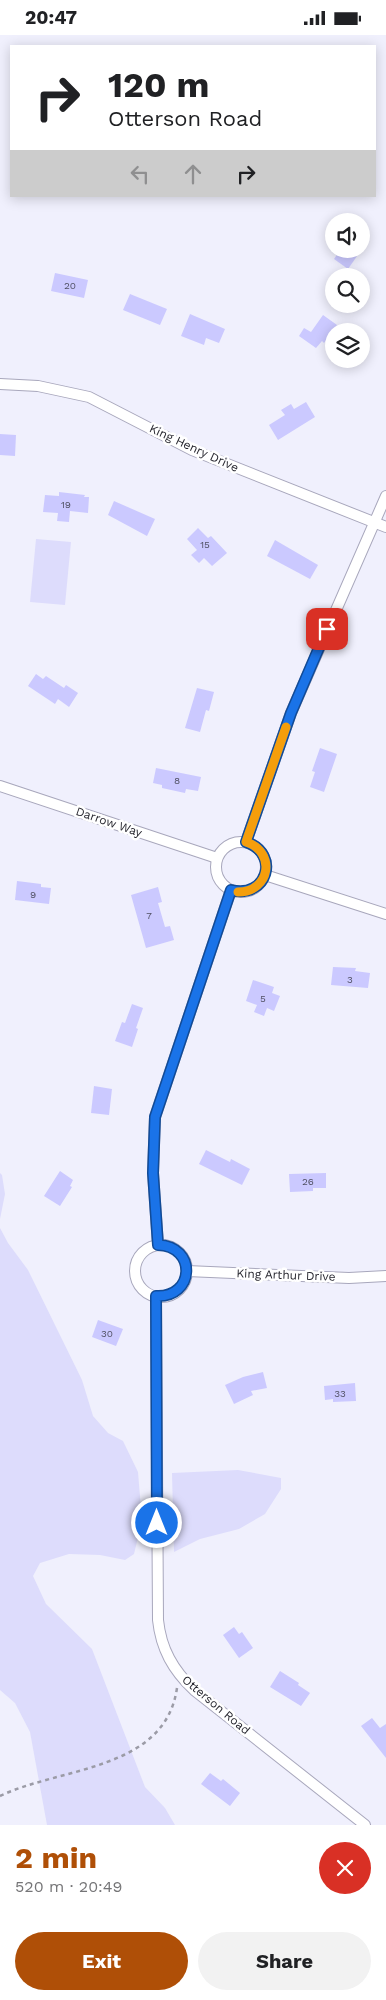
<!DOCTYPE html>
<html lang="en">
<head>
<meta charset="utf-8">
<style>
  :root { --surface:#fff; --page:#f2f2f2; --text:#202124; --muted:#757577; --accent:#af4f07 }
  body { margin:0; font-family:"Work Sans",sans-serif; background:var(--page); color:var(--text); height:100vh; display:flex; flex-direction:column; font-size:19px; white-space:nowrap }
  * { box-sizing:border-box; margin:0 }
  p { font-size:16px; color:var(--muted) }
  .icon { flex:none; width:28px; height:28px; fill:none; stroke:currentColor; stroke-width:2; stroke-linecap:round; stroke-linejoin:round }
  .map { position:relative; height:1790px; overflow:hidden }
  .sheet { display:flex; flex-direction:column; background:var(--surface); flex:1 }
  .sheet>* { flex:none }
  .banner { position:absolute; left:10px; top:10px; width:366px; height:152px; border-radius:0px; box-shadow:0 2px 12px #0003; background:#fff; color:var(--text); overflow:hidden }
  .buttons { position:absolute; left:325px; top:178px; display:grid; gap:10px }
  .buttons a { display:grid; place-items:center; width:45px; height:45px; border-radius:50%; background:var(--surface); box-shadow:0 2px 12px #0003; font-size:25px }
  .pin { position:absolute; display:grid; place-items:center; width:42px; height:42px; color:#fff; margin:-21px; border-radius:10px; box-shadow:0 2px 8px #0006 }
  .me { position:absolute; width:55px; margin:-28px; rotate:0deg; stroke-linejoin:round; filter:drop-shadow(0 0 4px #0008) }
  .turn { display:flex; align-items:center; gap:18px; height:105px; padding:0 15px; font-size:22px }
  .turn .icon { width:65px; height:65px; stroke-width:2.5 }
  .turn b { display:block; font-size:35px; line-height:42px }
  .lanes { display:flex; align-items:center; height:48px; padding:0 15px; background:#0003; justify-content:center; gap:25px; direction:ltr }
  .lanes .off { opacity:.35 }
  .round { display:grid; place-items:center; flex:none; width:52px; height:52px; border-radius:26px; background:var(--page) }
  .summary { display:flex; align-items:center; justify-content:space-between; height:85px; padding:0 15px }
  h1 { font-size:30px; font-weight:700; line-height:38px; color:var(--accent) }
  .button { display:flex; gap:10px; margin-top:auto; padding:10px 15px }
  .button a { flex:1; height:58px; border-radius:30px; background:var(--accent); color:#fff; font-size:20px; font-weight:700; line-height:58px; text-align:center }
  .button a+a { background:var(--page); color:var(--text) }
  .status { display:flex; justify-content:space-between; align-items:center; height:35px; padding:0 25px; background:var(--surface); direction:ltr }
  .status svg { height:14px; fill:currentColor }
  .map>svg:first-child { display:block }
  .green { fill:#dddcfc }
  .building { fill:#cbc9ff }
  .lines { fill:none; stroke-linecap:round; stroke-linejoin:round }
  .street-casing { stroke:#a8a7bc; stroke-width:12 }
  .path { stroke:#9b9ba6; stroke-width:2.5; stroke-dasharray:4 4; stroke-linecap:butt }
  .street { stroke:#fff; stroke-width:10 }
  .route-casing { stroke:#114b97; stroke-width:12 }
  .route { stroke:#1a73e8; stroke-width:9 }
  .slow { stroke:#f59e0b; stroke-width:9 }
  .labels { text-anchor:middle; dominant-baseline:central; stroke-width:5; stroke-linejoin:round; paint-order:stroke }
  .number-label { font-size:10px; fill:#505063 }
  .street-label { font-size:12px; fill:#27272f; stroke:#fff }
</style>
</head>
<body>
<div class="status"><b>20:47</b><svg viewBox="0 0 49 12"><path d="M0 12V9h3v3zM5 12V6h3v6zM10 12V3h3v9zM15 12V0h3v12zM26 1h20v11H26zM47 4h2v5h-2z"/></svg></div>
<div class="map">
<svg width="386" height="1790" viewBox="0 0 386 1790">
  <rect width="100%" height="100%" fill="#f0f0fd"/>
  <!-- green -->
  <g class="green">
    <path d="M36 504 71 507 65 570 30 567Z"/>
    <path d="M0 1138 2 1140 5 1159 0 1184Z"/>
    <path d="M0 1193 8 1208 28 1235 82 1345 93 1381 108 1398 123 1406 138 1437 142 1486 134 1519 125 1525 100 1520 69 1519 40 1528 33 1541 46 1569 92 1614 145 1752 165 1773 175 1790H47L30 1697 15 1668 0 1655Z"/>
    <path d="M238 1435 281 1443V1454L265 1479 239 1494 200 1504 174 1517 172 1438Z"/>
  </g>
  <!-- building -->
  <g class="building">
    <path d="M341 214H362L348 234 334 224Z"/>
    <path d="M55 238 88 245 84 263 51 256Z"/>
    <path d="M130 259 167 274 160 290 123 275Z"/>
    <path d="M190 279 225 294 219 308 206 303 204 310 181 301Z"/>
    <path d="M323 280 337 290 324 308 322 306 316 313 299 301 304 293 311 297Z"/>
    <path d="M306 367 315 382 278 405 269 390 285 380 281 375 291 369 294 374Z"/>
    <path d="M0 399 16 400 15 421 0 420Z"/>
    <path d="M59 457 85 460 84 462H89L88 478 70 476 69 487 57 486 58 478 43 477 45 460 59 461Z"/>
    <path d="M114 466 155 484 147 501 108 480Z"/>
    <path d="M198 493 208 503 211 501 227 518 212 531 204 523 199 528 191 520 197 515 187 504Z"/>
    <path d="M275 505 318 530 310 544 267 521Z"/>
    <path d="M36 639 43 644 46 641 64 653 66 650 78 658 69 672 58 664 55 669 28 651Z"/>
    <path d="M197 653 214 657 209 676 206 675 200 697 185 693Z"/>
    <path d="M320 713 337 719 324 757 310 752 315 737 312 736Z"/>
    <path d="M156 733 201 742 198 756 186 754 185 758 162 753V750L153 748Z"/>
    <path d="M17 846 41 849V852L51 853 49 869 15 865Z"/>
    <path d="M158 852 162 867 158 868 165 892 170 891 174 905 146 913 131 860Z"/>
    <path d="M333 932 356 933 355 936 370 938 368 953 331 950Z"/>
    <path d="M253 945 274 952 272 958 280 961 274 976 267 973 264 981 254 977 257 970 246 966Z"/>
    <path d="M132 969 143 973 136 993 138 994 132 1012 115 1006 122 987 125 988Z"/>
    <path d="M94 1051 112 1054 109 1080 91 1078Z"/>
    <path d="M206 1115 230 1127 231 1124 250 1134 242 1150 199 1129Z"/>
    <path d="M60 1136 73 1145 70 1151 72 1152 60 1171 44 1161Z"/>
    <path d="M326 1138V1153H313V1156L290 1157 289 1139Z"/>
    <path d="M98 1285 123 1294 116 1311 92 1302Z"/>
    <path d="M263 1337 267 1353 251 1356 253 1360 234 1369 225 1350 243 1342Z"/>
    <path d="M355 1348 356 1366 333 1367V1364L325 1365 324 1351Z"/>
    <path d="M234 1592 239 1599 242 1597 253 1613 239 1623 223 1600Z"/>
    <path d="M280 1636 299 1648 298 1650 310 1658 301 1671 270 1652Z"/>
    <path d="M372 1683 380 1693 386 1689V1723L361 1691Z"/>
    <path d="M210 1738 221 1746 223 1744 240 1758 230 1771 201 1749Z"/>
  </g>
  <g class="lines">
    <!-- street casing -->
    <g class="street-casing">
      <g id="street">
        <path d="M0 349 38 351 89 362 192 415 386 492"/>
        <path d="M0 751 217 823"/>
        <circle cx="241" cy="832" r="25"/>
        <path d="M246 807 291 678 386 461"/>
        <path d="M265 840 386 879"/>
        <path d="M158 1210 153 1138 155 1082 231 855"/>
        <circle cx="161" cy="1236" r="26"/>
        <path d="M187 1236 349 1243 386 1241"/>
        <path d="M156 1261 158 1585C161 1614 173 1635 194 1655L365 1790"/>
      </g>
    </g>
    <!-- path -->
    <path class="path" d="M0 1761C60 1732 165 1736 177 1653"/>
    <!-- street -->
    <use href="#street" class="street"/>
  </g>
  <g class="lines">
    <!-- route casing -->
    <g class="route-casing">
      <path id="route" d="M157 1488 156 1261C195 1263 197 1211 158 1210L153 1138 155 1082 231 855C267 864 281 819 246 807L291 678 327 594"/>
    </g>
    <!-- route -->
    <use href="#route" class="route"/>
    <!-- slow -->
    <path class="slow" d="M238 857C270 857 277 817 246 807L286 692"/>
  </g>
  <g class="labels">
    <!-- number labels -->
    <g class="number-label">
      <text x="70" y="250">20</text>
      <text x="66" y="469">19</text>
      <text x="205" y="509">15</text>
      <text x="177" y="745">8</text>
      <text x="33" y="859">9</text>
      <text x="149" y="880">7</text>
      <text x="350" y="944">3</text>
      <text x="263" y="963">5</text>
      <text x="308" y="1146">26</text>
      <text x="107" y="1298">30</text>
      <text x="340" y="1358">33</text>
    </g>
    <!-- street labels -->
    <g class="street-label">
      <text transform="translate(194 413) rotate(25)">King Henry Drive</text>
      <text transform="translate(109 787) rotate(19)">Darrow Way</text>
      <text transform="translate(286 1240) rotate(2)">King Arthur Drive</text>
      <text transform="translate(216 1670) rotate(40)">Otterson Road</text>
    </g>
  </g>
</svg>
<div class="buttons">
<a><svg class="icon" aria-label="sound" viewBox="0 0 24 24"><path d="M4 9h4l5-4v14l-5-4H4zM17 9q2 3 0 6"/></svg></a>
<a><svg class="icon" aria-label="search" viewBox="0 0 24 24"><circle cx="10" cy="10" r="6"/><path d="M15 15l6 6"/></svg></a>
<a><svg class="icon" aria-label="layers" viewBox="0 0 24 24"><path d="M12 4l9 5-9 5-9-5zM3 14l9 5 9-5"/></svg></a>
</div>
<div class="pin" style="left:327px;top:594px;background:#d93025"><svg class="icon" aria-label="arrive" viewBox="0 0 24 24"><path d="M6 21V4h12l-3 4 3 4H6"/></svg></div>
<svg class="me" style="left:157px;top:1488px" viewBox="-20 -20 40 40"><circle r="17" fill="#1a73e8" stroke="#fff" stroke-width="3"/><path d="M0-11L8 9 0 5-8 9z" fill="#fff"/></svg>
<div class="banner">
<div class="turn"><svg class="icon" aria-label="right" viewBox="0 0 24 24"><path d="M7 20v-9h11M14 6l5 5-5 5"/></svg><div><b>120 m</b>Otterson Road</div></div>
<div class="lanes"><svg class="icon off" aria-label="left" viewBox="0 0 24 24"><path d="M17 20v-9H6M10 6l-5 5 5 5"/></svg><svg class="icon off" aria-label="ahead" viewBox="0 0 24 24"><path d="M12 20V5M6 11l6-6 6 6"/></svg><svg class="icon" aria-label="right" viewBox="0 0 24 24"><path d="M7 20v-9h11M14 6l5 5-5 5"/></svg></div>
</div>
</div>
<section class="sheet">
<div class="summary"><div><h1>2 min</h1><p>520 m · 20:49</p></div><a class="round" style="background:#d93025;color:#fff"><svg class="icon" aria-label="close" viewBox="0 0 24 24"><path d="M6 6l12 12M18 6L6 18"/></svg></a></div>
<div class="button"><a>Exit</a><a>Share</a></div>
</section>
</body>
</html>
